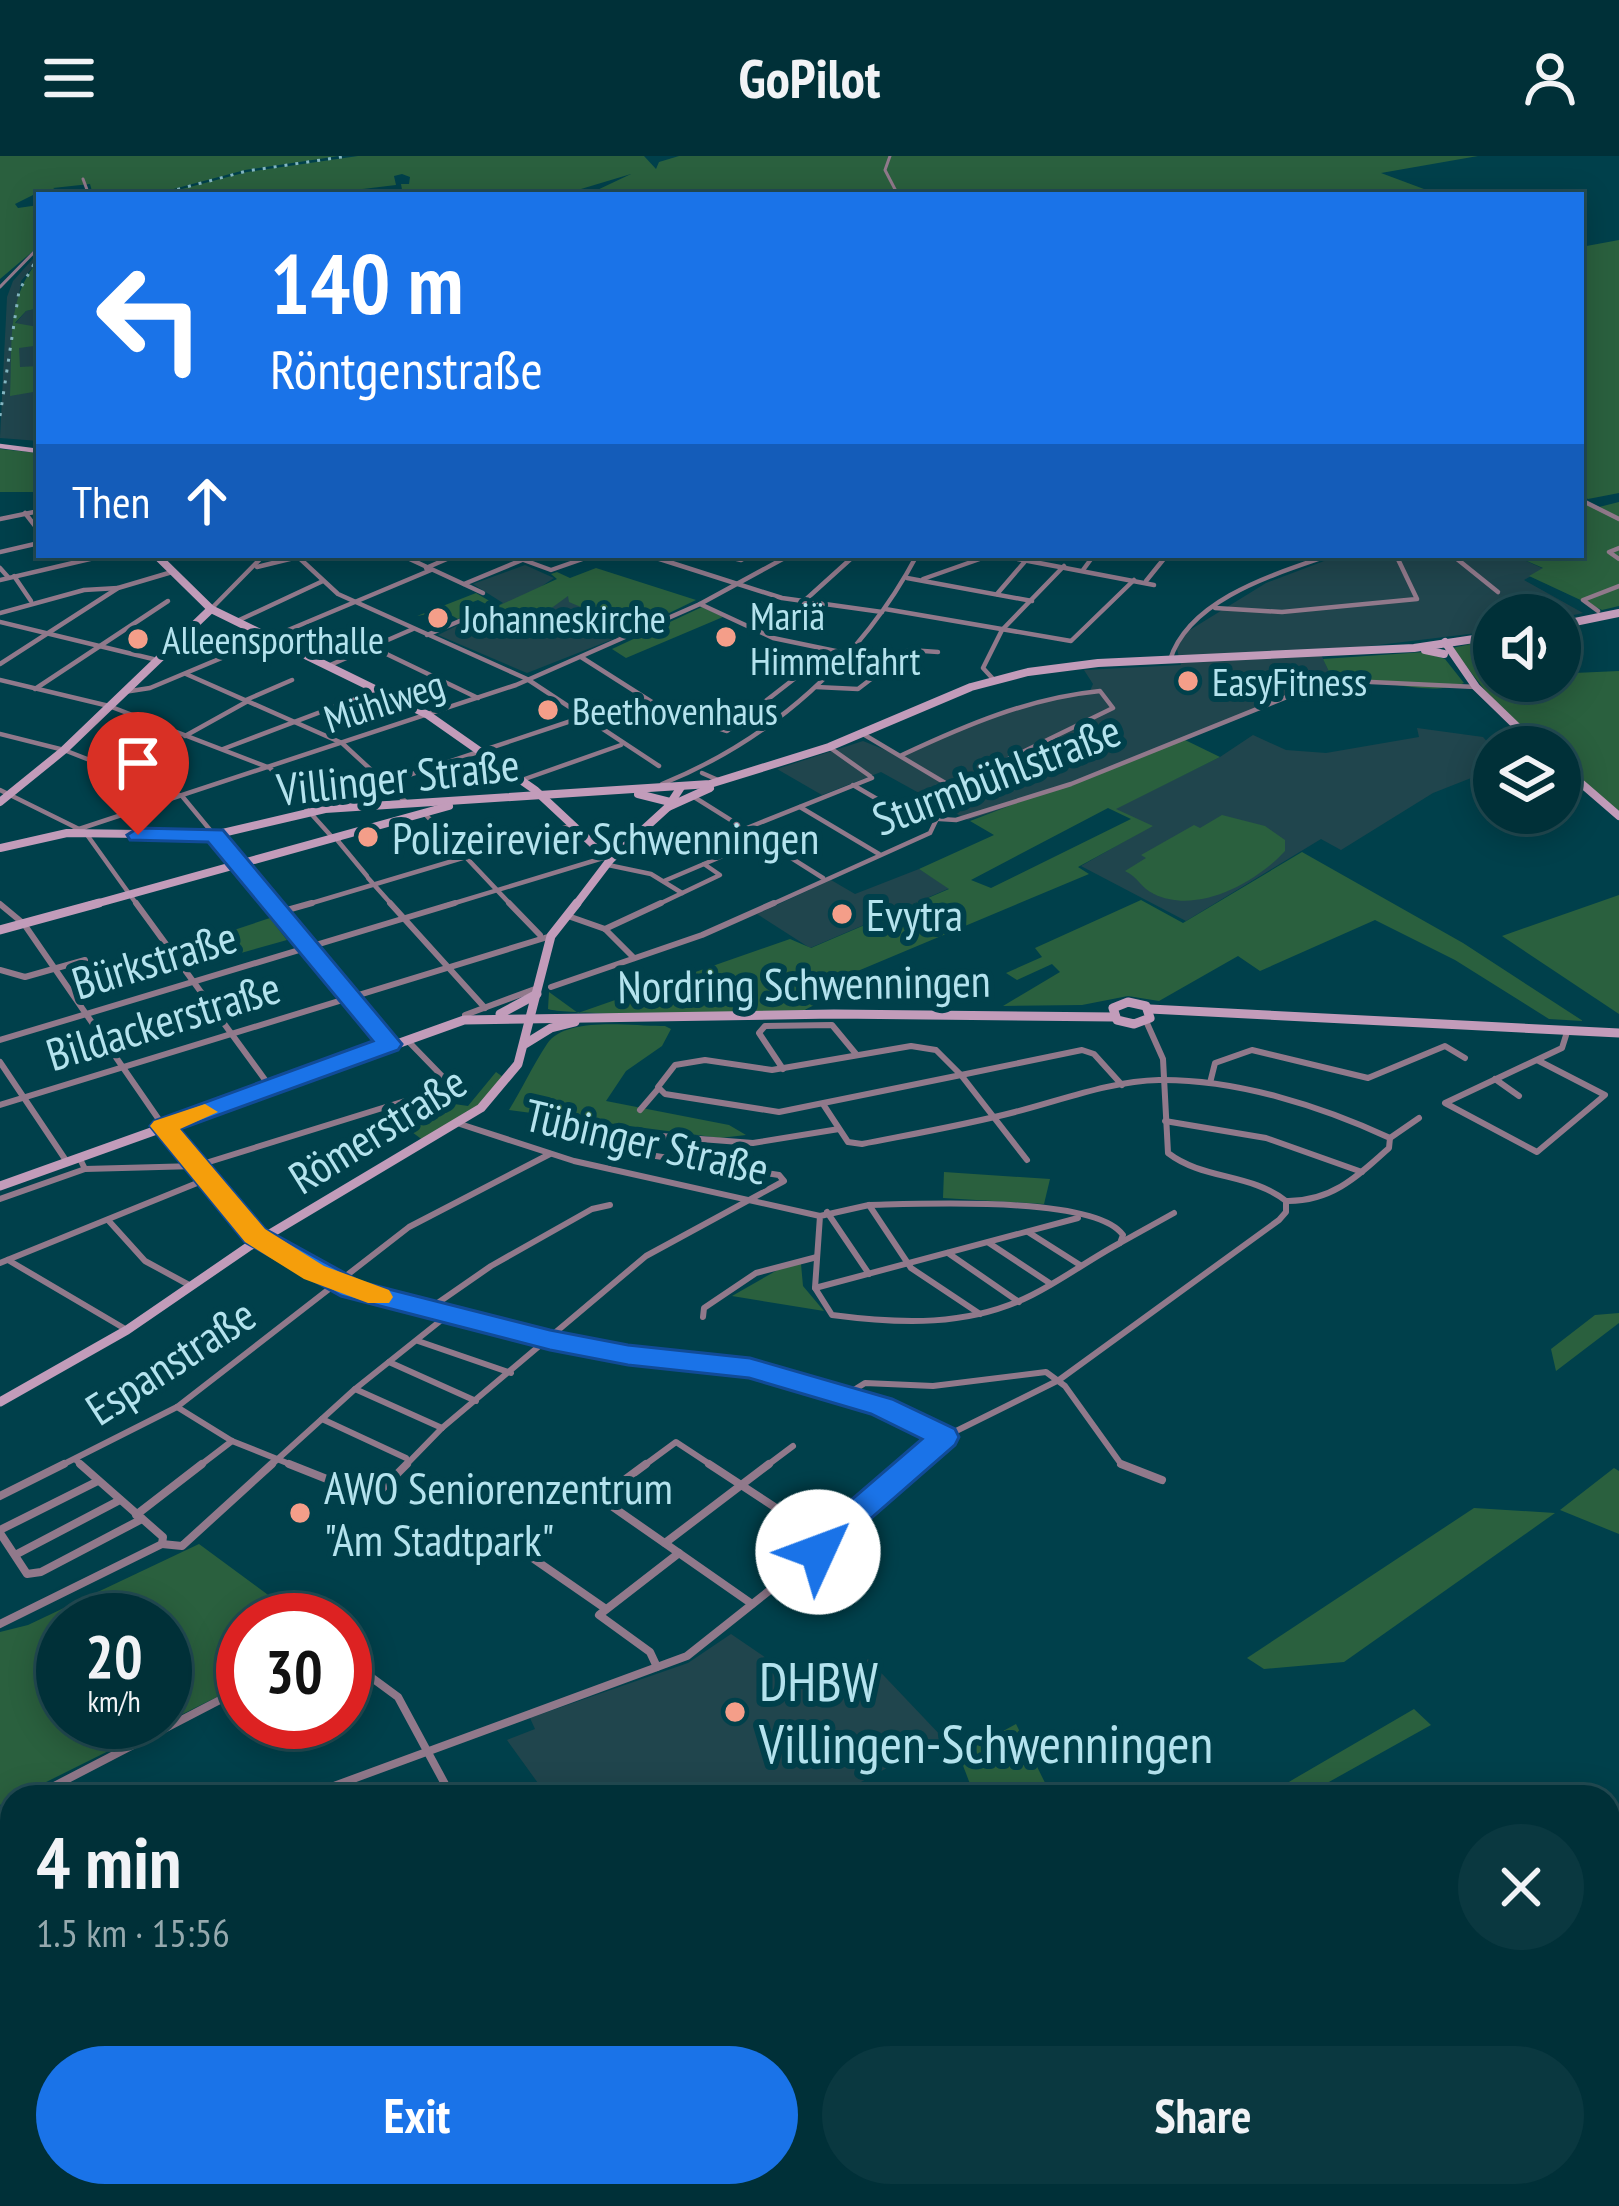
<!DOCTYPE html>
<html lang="en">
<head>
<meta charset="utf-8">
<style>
  :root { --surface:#003038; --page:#0a3840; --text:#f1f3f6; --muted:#95a9ae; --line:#224b53; --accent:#1a73e8 }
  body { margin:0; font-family:"PT Sans Narrow",sans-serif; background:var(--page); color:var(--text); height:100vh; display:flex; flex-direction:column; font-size:45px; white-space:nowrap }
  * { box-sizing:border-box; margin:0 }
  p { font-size:39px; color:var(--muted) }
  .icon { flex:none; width:66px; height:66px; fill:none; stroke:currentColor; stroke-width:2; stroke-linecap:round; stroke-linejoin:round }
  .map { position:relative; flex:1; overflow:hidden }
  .details { position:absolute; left:0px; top:1629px; width:1620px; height:423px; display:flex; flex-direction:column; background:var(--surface); border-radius:36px 36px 0 0; box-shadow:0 6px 30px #0003,0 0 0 3px var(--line) }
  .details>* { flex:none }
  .hud { position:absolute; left:36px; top:36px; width:1548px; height:366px; border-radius:0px; box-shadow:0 6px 30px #0003,0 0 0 3px var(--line); background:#1a73e8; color:#fff; overflow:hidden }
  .buttons { position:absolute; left:1473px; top:438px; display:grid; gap:24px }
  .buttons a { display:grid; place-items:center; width:108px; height:108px; border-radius:50%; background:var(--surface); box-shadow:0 6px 30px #0003,0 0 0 3px var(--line); font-size:60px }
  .speed { position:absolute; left:36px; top:1437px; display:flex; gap:24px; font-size:60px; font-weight:700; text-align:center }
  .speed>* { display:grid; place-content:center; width:156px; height:156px; border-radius:50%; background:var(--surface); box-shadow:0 6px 30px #0003,0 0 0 3px var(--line); line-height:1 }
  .speed small { font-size:30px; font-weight:400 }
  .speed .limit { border:18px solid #d22; background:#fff; color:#111 }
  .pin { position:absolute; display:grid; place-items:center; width:102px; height:102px; color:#fff; margin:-123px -51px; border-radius:50% 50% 50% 0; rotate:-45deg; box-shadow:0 0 12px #0007 }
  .pin .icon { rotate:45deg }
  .me { position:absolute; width:132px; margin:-66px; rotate:47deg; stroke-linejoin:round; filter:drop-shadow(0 0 9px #0008) }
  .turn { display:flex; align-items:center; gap:42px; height:252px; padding:0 36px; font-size:54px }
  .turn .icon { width:156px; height:156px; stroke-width:2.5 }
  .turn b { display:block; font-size:84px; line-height:102px }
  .then { display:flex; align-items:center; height:114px; padding:0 36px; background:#0003; gap:24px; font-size:45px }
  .round { display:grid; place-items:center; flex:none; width:126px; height:126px; border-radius:63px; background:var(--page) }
  .headline { display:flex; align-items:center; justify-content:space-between; height:204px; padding:0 36px }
  h1 { font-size:72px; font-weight:600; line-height:90px }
  .primary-button { display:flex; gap:24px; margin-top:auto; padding:24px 36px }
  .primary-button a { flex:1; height:138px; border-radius:72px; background:var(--accent); color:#fff; font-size:48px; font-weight:600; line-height:138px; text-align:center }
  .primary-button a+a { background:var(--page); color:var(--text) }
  header { display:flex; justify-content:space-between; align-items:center; height:156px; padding:0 36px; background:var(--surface); font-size:54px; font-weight:600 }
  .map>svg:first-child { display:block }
  .built { fill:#20454d }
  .green { fill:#2a603e; fill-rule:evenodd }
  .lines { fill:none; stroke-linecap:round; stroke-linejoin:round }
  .street-far3 { stroke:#91798b; stroke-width:3 }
  .street-far2 { stroke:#91798b; stroke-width:4.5 }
  .street-far1 { stroke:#91798b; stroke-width:6 }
  .street { stroke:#91798b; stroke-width:8 }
  .secondary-far3 { stroke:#c29cba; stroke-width:4.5 }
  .secondary-far2 { stroke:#c29cba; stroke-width:8 }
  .secondary-far1 { stroke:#c29cba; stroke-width:9 }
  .secondary { stroke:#c29cba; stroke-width:12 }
  .rail { stroke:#83b7c2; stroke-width:3; stroke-dasharray:3 8; stroke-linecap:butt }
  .route { fill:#1a73e8; stroke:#114b97; stroke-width:3 }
  .slow { fill:#f59e0b }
  .poi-dot { fill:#f49e89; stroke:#00404b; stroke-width:4.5 }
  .labels { text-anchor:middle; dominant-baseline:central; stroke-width:12; stroke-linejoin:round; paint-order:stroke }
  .far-poi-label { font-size:39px; fill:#b4e3ee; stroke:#00404b; text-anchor:start }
  .far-street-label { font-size:39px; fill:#b4e3ee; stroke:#00404b }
  .street-label { font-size:45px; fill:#b4e3ee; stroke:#00404b }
  .poi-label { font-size:45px; fill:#b4e3ee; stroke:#00404b; text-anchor:start }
  .near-poi-label { font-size:54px; fill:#b4e3ee; stroke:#00404b; text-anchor:start }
</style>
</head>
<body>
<header><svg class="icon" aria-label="menu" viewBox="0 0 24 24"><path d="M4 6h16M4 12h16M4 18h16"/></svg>GoPilot<svg class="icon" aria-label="person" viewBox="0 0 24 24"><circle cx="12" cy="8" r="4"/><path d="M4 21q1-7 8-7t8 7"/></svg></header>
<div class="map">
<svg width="1619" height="2050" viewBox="0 0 1619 2050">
  <rect width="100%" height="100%" fill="#00404b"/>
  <!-- built -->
  <g class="built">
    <path d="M39 96V104L21 125 15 168 26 155 39 152V285L0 282 7 141 13 125Z"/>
    <path d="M1340 399H1513L1544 413 1524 424 1583 457 1560 462 1494 459V475L1320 496 1332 522 1065 632 968 664 881 616 822 639 777 613 863 585 895 598 907 597 994 559 1090 535 1093 528 1084 514 1181 509 1177 493 1185 477 1266 427Z"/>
    <path d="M525 409 554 422 542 430 606 455 592 462 593 466 621 480 527 517 438 479 503 447 473 428Z"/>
    <path d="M1417 572 1483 581 1490 589 1484 592H1494V613L1433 637 1341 694 1321 683 1186 765 1081 710 1151 670 1114 653 1220 601 1253 579 1286 594 1326 597 1419 581Z"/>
    <path d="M919 713 950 732 810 792 757 758 831 724 855 738Z"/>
    <path d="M731 1478 823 1541 868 1503 943 1582 833 1641H548L507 1584 535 1573 530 1562 688 1507Z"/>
  </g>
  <!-- green -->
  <g class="green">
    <path d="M0 0H339L245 14 151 39H93L90 28 53 32 65 39H33L15 48 18 52 39 49V90L0 123Z"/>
    <path d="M358 0H644L656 13 659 6 679 0H1478L1381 17 1440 39H573L593 36 631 18 561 39H403L401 28H409L410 21 402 18 394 20 396 29 346 35 349 39H159L247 16Z"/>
    <path d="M1619 84V337L1588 343 1581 339V91Z"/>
    <path d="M39 104V152L26 155 15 167 38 171 34 175V190L19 192 20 211 39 210V235L10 240C13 191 5 142 39 104Z"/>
    <path d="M0 293 39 297V336H0Z"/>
    <path d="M1581 344 1599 351 1619 346V450L1602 454 1529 420 1543 412 1513 399H1581Z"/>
    <path d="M596 412 696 444 632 475 620 470 623 465 605 458 596 462V468L585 471 574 467 592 459 591 464 597 458 569 446 568 440 546 456 580 472 568 477 554 471 532 483 507 462 486 456V448L478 444 462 450 473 457 458 463 444 455 417 460 476 437 498 450 557 423 551 418 557 416 570 422Z"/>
    <path d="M702 451 723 461 626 502 612 493Z"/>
    <path d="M1494 483V525H1560V507L1574 517 1619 515V655L1560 606V591H1542L1491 542 1452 492Z"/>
    <path d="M1424 496 1445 503 1464 527C1426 543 1373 519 1332 522L1323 503Z"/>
    <path d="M1183 583 1220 601 1116 653 1153 670 1078 711 1089 718 841 822C838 835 813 851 800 856 783 862 560 859 548 853L549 836 578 857 790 783 811 792 949 733 919 713 994 679 970 665ZM1108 652 1131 663 991 732 971 724Z"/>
    <path d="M1222 659 1265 670 1285 684V695C1256 727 1197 759 1154 738 1141 732 1138 721 1125 715L1146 702 1141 699 1194 669 1200 672Z"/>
    <path d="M1302 696 1463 787 1583 865 1549 863 1455 804 1375 764 1260 815 1238 800 1159 845 1128 840 1082 849 1003 850 1060 816 1052 808 1017 824 1006 817 1042 801 1035 792 1141 744 1183 767Z"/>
    <path d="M1619 739V858L1502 780Z"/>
    <path d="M270 762 287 784 234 799 219 779Z"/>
    <path d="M665 870 671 873 662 890 626 915 606 945 729 969 746 979 720 982 509 954C522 933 533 909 547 888 567 859 634 871 665 870Z"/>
    <path d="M496 916 503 921 476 951 424 985 408 973 417 964 415 959 433 945 468 950Z"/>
    <path d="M944 1016 1050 1023 1044 1048 943 1042Z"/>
    <path d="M788 1108H801L803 1130 824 1155 732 1140Z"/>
    <path d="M1619 1157V1167L1556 1215 1551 1193 1595 1159Z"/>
    <path d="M1614 1312 1619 1315V1378L1560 1354Z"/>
    <path d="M1474 1352 1555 1357 1344 1506 1264 1513 1247 1502Z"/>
    <path d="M199 1388 302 1464H243V1528L0 1649V1476L28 1469ZM63 1464H165V1566H63Z"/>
    <path d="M1414 1553 1431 1569 1302 1641H1263Z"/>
    <path d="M1016 1568 1052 1641H975L959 1599Z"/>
    <path d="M1608 1846H1619V1983L1608 1982Z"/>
  </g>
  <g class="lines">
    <!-- street-far3 -->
    <g class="street-far3">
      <path d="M890 0 885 14 898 39"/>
      <path d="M83 23 89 39"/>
      <path d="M0 131 39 91"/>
    </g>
    <!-- street-far2 -->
    <g class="street-far2">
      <path d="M1581 344 1619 363"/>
      <path d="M25 357 39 375"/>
      <path d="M0 363 39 355"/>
      <path d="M1619 392 1609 396 1619 403"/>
      <path d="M0 396 39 387"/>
      <path d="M296 399 338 438 527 523 659 610"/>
      <path d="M401 399 483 437"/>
      <path d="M510 399 551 414 594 399"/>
      <path d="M647 399 782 442 882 456"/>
      <path d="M721 399 741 404 750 399"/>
      <path d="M997 399 1154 429"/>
      <path d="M1110 399H1135"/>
      <path d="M1452 399 1498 436"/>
      <path d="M257 411 306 399"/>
      <path d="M0 412 8 421"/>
      <path d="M426 412 456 399"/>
      <path d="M1083 414 1094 399"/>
      <path d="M14 420 31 445"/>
      <path d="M907 422 1032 445"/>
      <path d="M923 423 991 399"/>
      <path d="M0 424 107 399"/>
      <path d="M1146 425 1167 399"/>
      <path d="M464 428 522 404"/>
      <path d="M997 438 1027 403"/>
      <path d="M803 446 855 399"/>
      <path d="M700 448 773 482 850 498"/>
      <path d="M1215 452 1282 456 1417 443 1396 399"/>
      <path d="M211 453 264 399"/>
      <path d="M885 453 1071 485 1134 424"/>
      <path d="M1598 455 1583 444 1619 430"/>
      <path d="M0 457 84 434 118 432"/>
      <path d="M0 466 153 503"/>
      <path d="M235 466 323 425"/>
      <path d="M427 479 483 455"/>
      <path d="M372 491 478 542"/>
      <path d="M581 501 666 555 727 575 830 495"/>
      <path d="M1170 504C1189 443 1275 418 1330 399"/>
      <path d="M0 508 118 432 172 416"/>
      <path d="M328 510 413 473"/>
      <path d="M186 518 342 587 407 647"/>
      <path d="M0 524 109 550 270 612 332 681"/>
      <path d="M994 524 983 512 1002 474 1064 410"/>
      <path d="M816 531 858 533 909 494 938 496"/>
      <path d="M35 533 168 445"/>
      <path d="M124 536 150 532 431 414"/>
      <path d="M246 544 292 524"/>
      <path d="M0 578 64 594 182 640 273 750"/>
      <path d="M185 580 248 545"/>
      <path d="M829 591 870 620"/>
      <path d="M223 593 376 535"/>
      <path d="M902 599C966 569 1029 542 1100 535L1113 552 953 630"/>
      <path d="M702 617 718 624"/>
      <path d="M522 624 621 589"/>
      <path d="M662 628C771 584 862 503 917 399"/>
      <path d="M853 629 908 661 956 664 1071 628 1329 524 1476 531"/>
      <path d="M0 634 85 676 138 750"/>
      <path d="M694 641 823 722"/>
      <path d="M325 647 580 562"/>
      <path d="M800 651 879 698"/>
      <path d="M425 658 512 750"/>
      <path d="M747 672 872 622"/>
      <path d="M73 675 516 529 700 448 790 399"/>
      <path d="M341 680 338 685 367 720"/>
      <path d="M608 709 651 718 682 737"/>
      <path d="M368 722 393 750"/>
      <path d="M664 725 704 708"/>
      <path d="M302 750 570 670"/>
      <path d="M445 750 603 702"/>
      <path d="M655 750 720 719 704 708 760 684"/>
      <path d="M768 750 930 677 952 631 863 578"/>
    </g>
    <!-- street-far1 -->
    <g class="street-far1">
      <path d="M136 747 271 932"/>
      <path d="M271 747 389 888"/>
      <path d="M390 747 485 852"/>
      <path d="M509 747 540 779"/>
      <path d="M0 748 24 768 164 971 255 1080 291 1103 351 1133 551 1184 628 1199 750 1212 881 1251 944 1281"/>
      <path d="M280 756 312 747"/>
      <path d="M568 760 605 773 634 802"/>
      <path d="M605 773 661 747"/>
      <path d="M0 814 25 821 85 804"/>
      <path d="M551 831 702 779 774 747"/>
      <path d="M465 859 535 833"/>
      <path d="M1146 865 1163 903 1168 997C1203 1024 1251 1017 1286 1045"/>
      <path d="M0 884 455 747"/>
      <path d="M408 885 442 920"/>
      <path d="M911 890 936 894 961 919 779 956 665 938 658 931 675 909 705 904 772 914Z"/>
      <path d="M1537 904 1605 939 1537 996 1445 947 1562 892 1568 873"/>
      <path d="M0 906 67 1006"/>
      <path d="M783 913 759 877 765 870 832 869 856 898"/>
      <path d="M961 919 1027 1004"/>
      <path d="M961 919 1082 894 1094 898 1122 929"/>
      <path d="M1495 923 1519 940"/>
      <path d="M1210 927 1215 907 1252 894 1368 922 1445 890 1465 902"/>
      <path d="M823 948 848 986 862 988C913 978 965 969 1015 956 1062 944 1111 925 1159 924 1236 923 1321 950 1390 982L1389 992C1357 1021 1331 1046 1286 1045"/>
      <path d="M0 949 551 780"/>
      <path d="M640 954 658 933"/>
      <path d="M1165 965 1266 982 1362 1016"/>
      <path d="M460 968 574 1005 820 1060"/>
      <path d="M1390 982 1419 962"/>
      <path d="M85 1013 196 1010 405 945 418 951"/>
      <path d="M0 1043 85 1013 79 1001"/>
      <path d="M869 1049C919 1048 1095 1039 1123 1079L1120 1087C1090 1103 1062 1124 1032 1139 969 1171 900 1168 832 1159L815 1132 820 1060Z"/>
      <path d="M869 1049 911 1112 980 1158"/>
      <path d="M827 1056 869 1118"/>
      <path d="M108 1064 145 1105 191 1130"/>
      <path d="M1028 1076 1080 1109"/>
      <path d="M989 1087 1051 1128"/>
      <path d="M1120 1087 1174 1057"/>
      <path d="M948 1097 1019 1146"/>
      <path d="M8 1104 127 1174"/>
      <path d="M0 1107 207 1023"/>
      <path d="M815 1132 1078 1062"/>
      <path d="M429 1153 491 1110 592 1053 610 1049"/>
      <path d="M703 1161 704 1152 756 1117 817 1101"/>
      <path d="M418 1185 511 1217"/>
      <path d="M389 1206 476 1245"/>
      <path d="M355 1233 442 1272"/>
      <path d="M846 1239 865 1227 933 1230 1046 1216 1065 1230 1121 1308 1129 1311"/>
      <path d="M177 1251 232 1285 297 1311"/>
      <path d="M322 1263 406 1302"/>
      <path d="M76 1304 84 1311"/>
      <path d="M58 1311 177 1251 409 1071 550 998"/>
      <path d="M198 1311 232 1285"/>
      <path d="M269 1311 355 1233 449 1158"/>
      <path d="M404 1311 442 1272 646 1100 784 1025 779 1019 643 998 638 989 648 979 753 987 839 973"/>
      <path d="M642 1311 676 1286 714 1311"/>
      <path d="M765 1311 793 1290"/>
      <path d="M911 1311 944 1281 1059 1224 1279 1064 1286 1056V1045"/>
    </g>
    <!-- street -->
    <g class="street">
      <path d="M289 1308 352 1333 361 1342H373L407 1308"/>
      <path d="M646 1308 600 1342 752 1448"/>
      <path d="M709 1308 825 1384"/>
      <path d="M1121 1308 1162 1324"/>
      <path d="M0 1340 64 1308"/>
      <path d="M136 1359 202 1308"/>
      <path d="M0 1374 98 1325"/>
      <path d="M0 1377 27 1418 41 1416 142 1363"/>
      <path d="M499 1379 606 1453"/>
      <path d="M665 1387 769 1308"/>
      <path d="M162 1388 182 1390 272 1308"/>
      <path d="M17 1398 120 1344"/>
      <path d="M0 1468 162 1388 163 1381 80 1308"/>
      <path d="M345 1502 398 1541 452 1641"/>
      <path d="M657 1511 650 1496 599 1459 679 1397"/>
      <path d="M33 1641 243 1532"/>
      <path d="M304 1641 687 1500 818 1396 914 1308"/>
      <path d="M0 1657 12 1651"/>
      <path d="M0 1916 12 1910"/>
      <path d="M0 2045 12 2039"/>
    </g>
    <!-- secondary-far3 -->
    <path class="secondary-far3" d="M0 290 39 295"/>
    <!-- secondary-far2 -->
    <g class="secondary-far2">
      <path d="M156 399 211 453 428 559 535 634 610 704"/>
      <path d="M1560 469 1619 457"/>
      <path d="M1445 486 1476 531 1538 591"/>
      <path d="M1425 494 1444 498"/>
      <path d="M1560 609 1619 660"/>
      <path d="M638 638 670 646"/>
      <path d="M0 646 64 594 211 453"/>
      <path d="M668 651 710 632"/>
      <path d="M0 692 67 677 214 679 325 653 710 628 829 591 971 531 1028 516 1098 507 1414 492 1494 480"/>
      <path d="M88 750 449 650"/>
      <path d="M575 750 610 704 668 651 681 631"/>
    </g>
    <!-- secondary-far1 -->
    <g class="secondary-far1">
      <path d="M0 774 99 747"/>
      <path d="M1128 846 1146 850 1150 862 1134 868 1117 864 1113 852Z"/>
      <path d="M1150 853 1619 877"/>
      <path d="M500 858 537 838"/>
      <path d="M525 888 551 872 575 866"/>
      <path d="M0 1030 464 864 834 858 1114 861"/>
      <path d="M0 1246 127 1174 248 1091 481 952 518 908 551 780 577 747"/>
    </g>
    <!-- secondary -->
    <g class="secondary">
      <path d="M0 1764H12"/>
      <path d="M469 2040 477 2050"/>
    </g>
    <!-- rail -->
    <g class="rail">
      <path d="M156 39 247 15 348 0"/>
      <path d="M0 260 19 135 39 99"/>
    </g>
  </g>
  <!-- route -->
  <path class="route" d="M138 672 223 674 402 888 398 894 180 973 265 1073 361 1126 550 1174 628 1189 750 1202 892 1243 955 1273 959 1281 955 1289 837 1392 829 1404H806L801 1396 814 1376 922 1283 871 1258 749 1222 628 1209 550 1194 341 1140 245 1086 150 970 154 965 373 885 208 686 130 684 127 679Z"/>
  <!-- slow -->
  <path class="slow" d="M205 948 218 956 180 973 265 1073 324 1110 389 1134 393 1141 389 1147H368L304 1123 245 1086 150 970 154 965Z"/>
  <!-- markers -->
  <g class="poi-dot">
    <circle cx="438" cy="462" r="12"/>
    <circle cx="726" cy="481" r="12"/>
    <circle cx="138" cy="483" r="12"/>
    <circle cx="1188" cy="525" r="12"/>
    <circle cx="548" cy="554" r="12"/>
    <circle cx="368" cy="681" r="12"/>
    <circle cx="842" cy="758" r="12"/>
    <circle cx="300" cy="1357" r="12"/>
    <circle cx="735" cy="1556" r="12"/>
  </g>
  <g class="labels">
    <!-- far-poi labels -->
    <g class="far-poi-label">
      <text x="750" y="459">Mariä<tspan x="750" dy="45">Himmelfahrt</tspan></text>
      <text x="462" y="462">Johanneskirche</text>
      <text x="162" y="483">Alleensporthalle</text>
      <text x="1212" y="525">EasyFitness</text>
      <text x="572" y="554">Beethovenhaus</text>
    </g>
    <!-- far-street labels -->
    <g class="far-street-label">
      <text transform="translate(384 545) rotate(-18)">Mühlweg</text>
    </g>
    <!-- street labels -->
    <g class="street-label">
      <text transform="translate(996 618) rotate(-21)">Sturmbühlstraße</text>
      <text transform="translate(398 620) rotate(-6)">Villinger Straße</text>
      <text transform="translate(154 803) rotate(-17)">Bürkstraße</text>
      <text transform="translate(804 827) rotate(-1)">Nordring Schwenningen</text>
      <text transform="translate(163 864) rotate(-17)">Bildackerstraße</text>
      <text transform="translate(377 973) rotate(-32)">Römerstraße</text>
      <text transform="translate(647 985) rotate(13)">Tübinger Straße</text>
      <text transform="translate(170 1205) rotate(-33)">Espanstraße</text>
    </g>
    <!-- poi labels -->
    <g class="poi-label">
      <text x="392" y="681">Polizeirevier Schwenningen</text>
      <text x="866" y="758">Evytra</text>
      <text x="324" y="1331">AWO Seniorenzentrum<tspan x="324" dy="52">"Am Stadtpark"</tspan></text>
    </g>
    <!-- near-poi labels -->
    <g class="near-poi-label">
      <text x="759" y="1525">DHBW<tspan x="759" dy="62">Villingen-Schwenningen</tspan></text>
    </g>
  </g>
</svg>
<div class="buttons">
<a><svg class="icon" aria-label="sound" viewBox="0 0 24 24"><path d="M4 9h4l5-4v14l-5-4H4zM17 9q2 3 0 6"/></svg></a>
<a><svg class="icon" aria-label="layers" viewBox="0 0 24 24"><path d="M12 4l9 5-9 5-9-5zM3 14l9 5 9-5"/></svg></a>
</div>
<div class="speed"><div>20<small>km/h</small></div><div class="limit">30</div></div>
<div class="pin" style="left:138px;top:679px;background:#d93025"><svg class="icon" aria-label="arrive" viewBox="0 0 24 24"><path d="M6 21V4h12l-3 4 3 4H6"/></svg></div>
<svg class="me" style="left:818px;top:1396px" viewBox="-20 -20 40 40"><circle r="19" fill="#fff"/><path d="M0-13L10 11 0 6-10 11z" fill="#1a73e8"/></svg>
<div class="hud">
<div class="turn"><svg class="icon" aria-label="left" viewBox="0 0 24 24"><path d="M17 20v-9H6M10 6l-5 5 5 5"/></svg><div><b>140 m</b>Röntgenstraße</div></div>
<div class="then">Then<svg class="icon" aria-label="ahead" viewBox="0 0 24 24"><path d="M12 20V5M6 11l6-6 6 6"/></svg></div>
</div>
<section class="details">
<div class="headline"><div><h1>4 min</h1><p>1.5 km · 15:56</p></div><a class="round"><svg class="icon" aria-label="close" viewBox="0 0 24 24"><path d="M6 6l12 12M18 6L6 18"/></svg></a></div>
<div class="primary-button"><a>Exit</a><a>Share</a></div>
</section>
</div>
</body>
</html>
